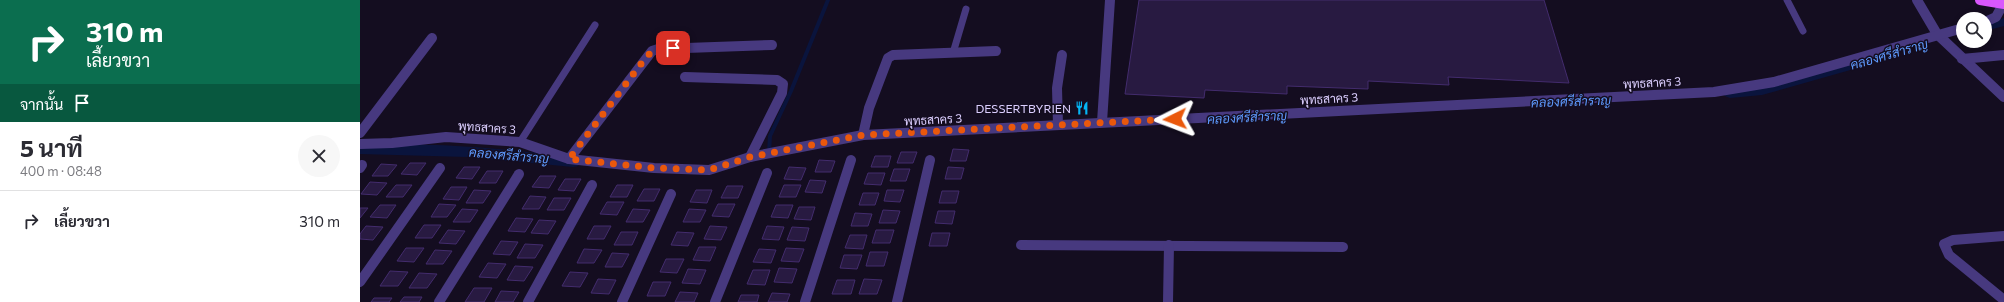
<!DOCTYPE html>
<html lang="th">
<head>
<meta charset="utf-8">
<style>
  :root { --surface:#fff; --page:#f7f7f7; --text:#2b2b33; --muted:#7c7c81; --line:#e1e1e2 }
  body { margin:0; font-family:Commissioner,Sarabun,sans-serif; background:var(--page); color:var(--text); height:100vh; display:flex; flex-direction:column; font-size:15px; white-space:nowrap }
  * { box-sizing:border-box; margin:0 }
  p { font-size:13px; color:var(--muted) }
  .icon { flex:none; width:22px; height:22px; fill:none; stroke:currentColor; stroke-width:2; stroke-linecap:round; stroke-linejoin:round }
  .map { position:relative; flex:1; overflow:hidden }
  .sheet { display:flex; flex-direction:column; background:var(--surface); width:360px }
  .sheet>* { flex:none }
  .guide { background:#0b6e4f; color:#fff; overflow:hidden }
  .controls { position:absolute; left:1596px; top:12px; display:grid; gap:8px }
  .controls a { display:grid; place-items:center; width:36px; height:36px; border-radius:50%; background:var(--surface); box-shadow:0 2px 6px #0003; font-size:20px }
  .pin { position:absolute; display:grid; place-items:center; width:34px; height:34px; color:#fff; margin:-17px; border-radius:8px; box-shadow:0 2px 6px #0006 }
  .me { position:absolute; width:44px; margin:-22px; rotate:267deg; stroke-linejoin:round; filter:drop-shadow(0 0 3px #0008) }
  .turn { display:flex; align-items:center; gap:14px; height:84px; padding:0 20px; font-size:18px }
  .turn .icon { width:52px; height:52px; stroke-width:2.5 }
  .turn b { display:block; font-size:28px; line-height:34px }
  .then { display:flex; align-items:center; height:38px; padding:0 20px; background:#0003; gap:8px; font-size:15px }
  .round { display:grid; place-items:center; flex:none; width:42px; height:42px; border-radius:21px; background:var(--page) }
  .headline { display:flex; align-items:center; justify-content:space-between; height:68px; padding:0 20px }
  h1 { font-size:24px; font-weight:700; line-height:30px }
  ul { padding:0; list-style:none }
  li { display:flex; align-items:center; gap:12px; height:60px; padding:0 20px; border-top:1px solid var(--line) }
  li div { flex:1 }
  li b { display:block; font-size:15px }
  li em { font-style:normal }
  main { display:flex; flex:1; min-height:0 }
  .map>svg:first-child { display:block }
  .lines { fill:none; stroke-linecap:round; stroke-linejoin:round }
  .stream { stroke:#0a143d; stroke-width:4 }
  .canal { fill:#0a143d; fill-rule:evenodd }
  .building { fill:#281a41; stroke:#432c6d }
  .lane { stroke:#47397f; stroke-width:7 }
  .street { stroke:#47397f; stroke-width:10 }
  .primary { stroke:#d957fc; stroke-width:10 }
  .route { stroke:#ea580c; stroke-width:7; stroke-dasharray:0 12.6 }
  .labels { text-anchor:middle; dominant-baseline:central; stroke-width:3; stroke-linejoin:round; paint-order:stroke }
  .street-label { font-size:12px; fill:#dbcefe; stroke:#140d20 }
  .poi-label { font-size:12px; fill:#dbcefe; stroke:#140d20; text-anchor:end }
  .water-label { font-size:13px; font-style:italic; fill:#5e99fc; stroke:#140d20 }
</style>
</head>
<body>
<main>
<section class="sheet">
<div class="guide">
<div class="turn"><svg class="icon" aria-label="right" viewBox="0 0 24 24"><path d="M7 20v-9h11M14 6l5 5-5 5"/></svg><div><b>310 m</b>เลี้ยวขวา</div></div>
<div class="then">จากนั้น<svg class="icon" aria-label="arrive" viewBox="0 0 24 24"><path d="M6 21V4h12l-3 4 3 4H6"/></svg></div>
</div>
<div class="headline"><div><h1>5 นาที</h1><p>400 m · 08:48</p></div><a class="round"><svg class="icon" aria-label="close" viewBox="0 0 24 24"><path d="M6 6l12 12M18 6L6 18"/></svg></a></div>
<ul>
<li><svg class="icon" aria-label="right" viewBox="0 0 24 24"><path d="M7 20v-9h11M14 6l5 5-5 5"/></svg><div><b>เลี้ยวขวา</b></div><em>310 m</em></li>
</ul>
</section>
<div class="map">
<svg width="1644" height="302" viewBox="0 0 1644 302">
  <rect width="100%" height="100%" fill="#140d20"/>
  <g class="lines">
    <!-- stream -->
    <path class="stream" d="M409 152 410 136 431 91 468 0"/>
    <!-- canal -->
    <g class="canal">
      <path d="M1644 18V26L1625 31V23Z"/>
      <path d="M1503 58 1508 59 1509 62 1508 65 1402 95 1370 98 1365 96 1363 93 1365 90 1370 88 1402 85Z"/>
      <path d="M0 144C71 143 142 148 213 157L218 158 220 162 218 166 213 167 107 157 0 154Z"/>
    </g>
  </g>
  <!-- building -->
  <g class="building">
    <path d="M779 0H1184L1209 83 1088 77 1089 85 1008 81V89L927 86V94L845 90 844 98 765 94Z"/>
    <path d="M593 149 609 150 606 161H590Z"/>
    <path d="M541 152H557L553 163H537Z"/>
    <path d="M515 156H531L528 167H511Z"/>
    <path d="M459 160 475 161 471 172H455Z"/>
    <path d="M50 163H66L57 175 41 174Z"/>
    <path d="M21 164 37 165 28 176H12Z"/>
    <path d="M104 167H120L112 179 96 178Z"/>
    <path d="M429 167 446 168 441 180 424 179Z"/>
    <path d="M588 167 604 168 601 179H585Z"/>
    <path d="M534 169H550L546 181H530Z"/>
    <path d="M127 171H143L136 183H119Z"/>
    <path d="M508 173H525L521 185 504 184Z"/>
    <path d="M180 176H196L189 188 172 187Z"/>
    <path d="M205 179H221L214 191 198 190Z"/>
    <path d="M450 180 466 181 462 193 445 192Z"/>
    <path d="M10 182 27 183 17 195 1 194Z"/>
    <path d="M36 185H52L43 197H26Z"/>
    <path d="M257 185H273L267 197H250Z"/>
    <path d="M424 185H441L436 197H419Z"/>
    <path d="M367 186H383L378 198H361Z"/>
    <path d="M91 187H107L99 200 83 199Z"/>
    <path d="M284 189H300L294 201H277Z"/>
    <path d="M114 190 131 191 123 203H106Z"/>
    <path d="M336 190H352L347 203 330 202Z"/>
    <path d="M527 190H544L540 202 524 201Z"/>
    <path d="M582 191H599L596 203H579Z"/>
    <path d="M503 193H519L515 205H499Z"/>
    <path d="M170 196 186 197 179 209H162Z"/>
    <path d="M194 198H211L204 210H187Z"/>
    <path d="M247 202H264L257 215 240 214Z"/>
    <path d="M79 204 96 205 87 217H71Z"/>
    <path d="M358 204H375L369 217 352 216Z"/>
    <path d="M20 205H36L27 218 10 217Z"/>
    <path d="M416 205H433L428 218 411 217Z"/>
    <path d="M439 207H455L451 220 434 219Z"/>
    <path d="M0 208H8L0 218Z"/>
    <path d="M102 209 118 210 110 222H93Z"/>
    <path d="M273 209 290 210 283 222H266Z"/>
    <path d="M329 209 346 210 340 222H323Z"/>
    <path d="M523 210 540 211 536 223H519Z"/>
    <path d="M578 211H595L592 224 575 223Z"/>
    <path d="M495 213 512 214 508 226H491Z"/>
    <path d="M156 218 173 219 165 232 148 231Z"/>
    <path d="M179 220 196 221 188 234 171 233Z"/>
    <path d="M64 225H81L72 238H55Z"/>
    <path d="M6 226 23 227 13 240 0 239V234Z"/>
    <path d="M234 226H251L244 239H227Z"/>
    <path d="M350 226 367 227 361 240 344 239Z"/>
    <path d="M407 226 424 227 419 240 402 239Z"/>
    <path d="M432 227 449 228 445 241 427 240Z"/>
    <path d="M88 230 105 231 96 244 79 243Z"/>
    <path d="M516 230H534L530 243H512Z"/>
    <path d="M261 232H278L272 245H254Z"/>
    <path d="M317 232 334 233 328 246 311 245Z"/>
    <path d="M572 233H590L587 246H569Z"/>
    <path d="M490 235H507L503 249 485 248Z"/>
    <path d="M141 241 158 242 150 255 133 254Z"/>
    <path d="M165 244 183 245 175 258H157Z"/>
    <path d="M339 247H356L350 261 333 260Z"/>
    <path d="M46 248H64L54 262 37 261Z"/>
    <path d="M426 248 444 249 439 262 421 261Z"/>
    <path d="M224 249 242 250 234 263H217Z"/>
    <path d="M399 249 416 250 411 263 393 262Z"/>
    <path d="M75 250 92 251 83 264H66Z"/>
    <path d="M510 252H528L524 266H506Z"/>
    <path d="M252 253 269 254 262 267H245Z"/>
    <path d="M484 255H502L497 269 480 268Z"/>
    <path d="M306 259H324L317 273 300 272Z"/>
    <path d="M128 263 146 264 137 278 119 277Z"/>
    <path d="M155 266 173 267 164 281 147 280Z"/>
    <path d="M419 268 437 269 432 283 414 282Z"/>
    <path d="M328 269 346 270 340 284 322 283Z"/>
    <path d="M393 270H410L405 285 387 284Z"/>
    <path d="M30 271 48 272 38 286H20Z"/>
    <path d="M210 272 228 273 220 287 202 286Z"/>
    <path d="M59 273 77 274 67 288H49Z"/>
    <path d="M238 279 256 280 249 294 231 293Z"/>
    <path d="M504 279 522 280 517 294H499Z"/>
    <path d="M477 280H495L491 294H472Z"/>
    <path d="M293 282H311L305 296H287Z"/>
    <path d="M114 288H132L124 302H105Z"/>
    <path d="M141 291 159 292 153 302H135Z"/>
    <path d="M320 292 338 293 334 302H315Z"/>
    <path d="M412 293 430 294 427 302H408Z"/>
    <path d="M381 295H399L397 302H378Z"/>
    <path d="M44 297H62L59 302H40Z"/>
    <path d="M14 298H32L29 302H11Z"/>
  </g>
  <g class="lines">
    <!-- lane -->
    <g class="lane">
      <path d="M1427 0 1443 31"/>
      <path d="M593 53 606 9"/>
      <path d="M160 142 235 25"/>
    </g>
    <!-- street -->
    <g class="street">
      <path d="M1557 0 1577 34 1644 97"/>
      <path d="M1625 22 1636 17 1643 4"/>
      <path d="M1602 59 1644 55"/>
      <path d="M325 77 417 80 423 84 422 93 390 157"/>
      <path d="M742 122 750 0"/>
      <path d="M698 125 697 88 702 55"/>
      <path d="M0 133 72 38"/>
      <path d="M503 135 509 108 528 58 533 55 636 51"/>
      <path d="M0 144 32 143 86 137 160 142 209 159 294 168 349 170 390 157 503 135 1354 92 1414 82 1603 28"/>
      <path d="M209 159 292 51 298 49 412 45"/>
      <path d="M0 168 2 165"/>
      <path d="M1644 236 1593 240 1584 244 1589 255 1644 300"/>
      <path d="M661 245 983 247"/>
      <path d="M0 282 80 168"/>
      <path d="M79 302 159 174"/>
      <path d="M168 302 232 185"/>
      <path d="M262 302 311 194"/>
      <path d="M355 302 407 173"/>
      <path d="M445 302 491 160"/>
      <path d="M537 302 570 160"/>
      <path d="M808 302 809 245"/>
    </g>
    <!-- primary -->
    <path class="primary" d="M1620 0 1644 4"/>
  </g>
  <g class="lines">
    <!-- route -->
    <path class="route" d="M313 48C302 49 295 49 287 56L209 159 294 168 349 170 390 157 503 135 815 119"/>
  </g>
  <!-- icons -->
  <defs>
    <g id="restaurant-bare" transform="scale(1.08)"><path d="M-5-6h1v4h1v-4h1v4h1v-4h1v5L-1.5 .5V6h-2V.5L-5-1ZM5-6V6H3V1.5H1.5Q1.5-4 5-6Z" fill="#05b4f3" stroke="#140d20" stroke-width="2.5" paint-order="stroke"/></g>
  </defs>
  <g fill-rule="evenodd">
    <use href="#restaurant-bare" x="722" y="108"/>
  </g>
  <g class="labels">
    <!-- street labels -->
    <g class="street-label">
      <text transform="translate(1292 82) rotate(-3)">พุทธสาคร 3</text>
      <text transform="translate(969 98) rotate(-3)">พุทธสาคร 3</text>
      <text transform="translate(573 119) rotate(-3)">พุทธสาคร 3</text>
      <text transform="translate(127 127) rotate(4)">พุทธสาคร 3</text>
    </g>
    <!-- poi labels -->
    <g class="poi-label">
      <text x="711" y="108">DESSERTBYRIEN</text>
    </g>
    <!-- water labels -->
    <g class="water-label">
      <text transform="translate(1529 54) rotate(-16)">คลองศรีสำราญ</text>
      <text transform="translate(1211 101) rotate(-2)">คลองศรีสำราญ</text>
      <text transform="translate(887 117) rotate(-3)">คลองศรีสำราญ</text>
      <text transform="translate(149 155) rotate(5)">คลองศรีสำราญ</text>
    </g>
  </g>
</svg>
<div class="controls">
<a><svg class="icon" aria-label="search" viewBox="0 0 24 24"><circle cx="10" cy="10" r="6"/><path d="M15 15l6 6"/></svg></a>
</div>
<div class="pin" style="left:313px;top:48px;background:#d93025"><svg class="icon" aria-label="arrive" viewBox="0 0 24 24"><path d="M6 21V4h12l-3 4 3 4H6"/></svg></div>
<svg class="me" style="left:815px;top:119px" viewBox="-20 -20 40 40"><path d="M0-17L14 15 0 8-14 15z" fill="#ea580c" stroke="#fff" stroke-width="4"/></svg>
</div>
</main>
</body>
</html>
